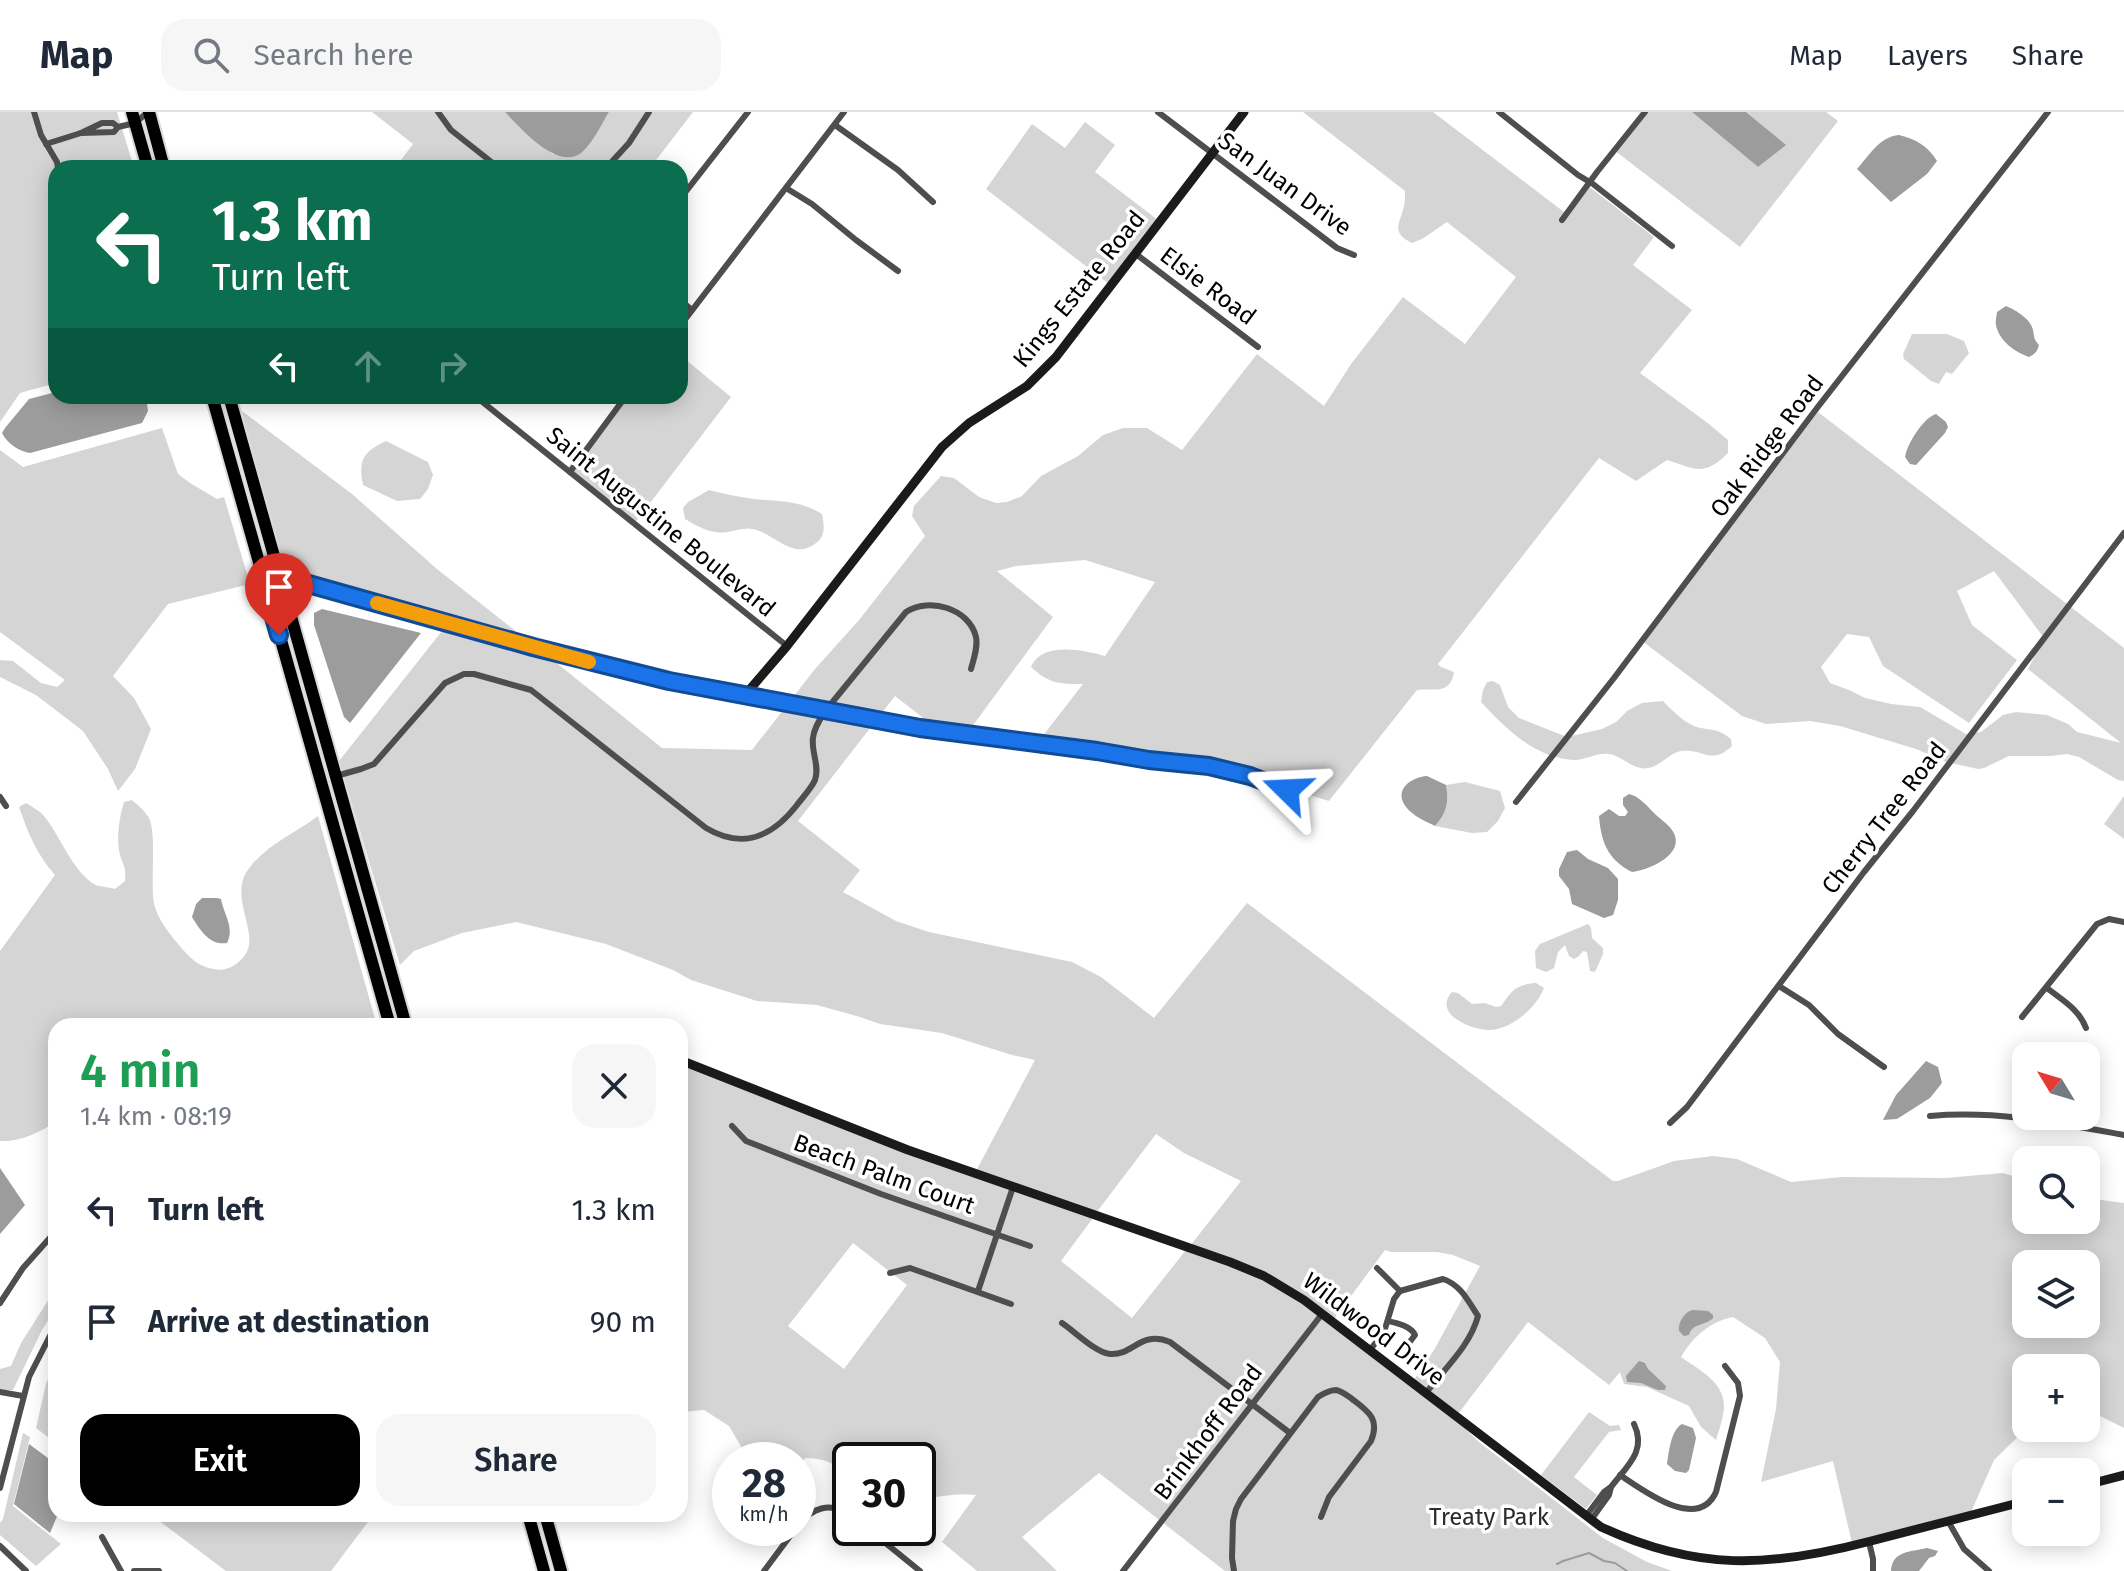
<!DOCTYPE html>
<html lang="en">
<head>
<meta charset="utf-8">
<style>
  :root { --surface:#fff; --page:#f6f6f7; --text:#1f2937; --muted:#747a83; --line:#e0e1e3; --accent:#000 }
  body { margin:0; font-family:"Fira Sans",sans-serif; background:var(--page); color:var(--text); height:100vh; display:flex; flex-direction:column; font-size:30px; white-space:nowrap }
  * { box-sizing:border-box; margin:0 }
  p { font-size:26px; color:var(--muted) }
  .icon { flex:none; width:44px; height:44px; fill:none; stroke:currentColor; stroke-width:2; stroke-linecap:round; stroke-linejoin:round }
  .map { position:relative; flex:1; overflow:hidden }
  .side { position:absolute; left:48px; top:906px; width:640px; height:504px; display:flex; flex-direction:column; background:var(--surface); border-radius:24px; box-shadow:0 4px 20px #0003 }
  .side>* { flex:none }
  .hud { position:absolute; left:48px; top:48px; width:640px; height:244px; border-radius:24px; box-shadow:0 4px 20px #0003; background:#0b6e4f; color:#fff; overflow:hidden }
  .needle { width:52px; rotate:308deg }
  .tools { position:absolute; left:2012px; top:930px; display:grid; gap:16px }
  .tools a { display:grid; place-items:center; width:88px; height:88px; border-radius:16px; background:var(--surface); box-shadow:0 4px 20px #0003; font-size:40px }
  .speed { position:absolute; left:712px; top:1330px; display:flex; gap:16px; font-size:40px; font-weight:700; text-align:center }
  .speed>* { display:grid; place-content:center; width:104px; height:104px; border-radius:50%; background:var(--surface); box-shadow:0 4px 20px #0003; line-height:1 }
  .speed small { font-size:20px; font-weight:400 }
  .speed .limit { border:4px solid #111; border-radius:12px; background:#fff; color:#111 }
  .pin { position:absolute; display:grid; place-items:center; width:68px; height:68px; color:#fff; margin:-82px -34px; border-radius:50% 50% 50% 0; rotate:-45deg; box-shadow:0 0 8px #0007 }
  .pin .icon { rotate:45deg }
  .me { position:absolute; width:88px; margin:-44px; rotate:291deg; stroke-linejoin:round; filter:drop-shadow(0 0 6px #0008) }
  .turn { display:flex; align-items:center; gap:28px; height:168px; padding:0 32px; font-size:36px }
  .turn .icon { width:104px; height:104px; stroke-width:2.5 }
  .turn b { display:block; font-size:56px; line-height:68px }
  .lanes { display:flex; align-items:center; height:76px; padding:0 32px; background:#0003; justify-content:center; gap:40px; direction:ltr }
  .lanes .off { opacity:.35 }
  .round { display:grid; place-items:center; flex:none; width:84px; height:84px; border-radius:24px; background:var(--page) }
  .summary { display:flex; align-items:center; justify-content:space-between; height:136px; padding:0 32px }
  h1 { font-size:48px; font-weight:600; line-height:60px; color:#1e9e55 }
  .action { display:flex; gap:16px; margin-top:auto; padding:16px 32px }
  .action a { flex:1; height:92px; border-radius:24px; background:var(--accent); color:#fff; font-size:32px; font-weight:600; line-height:92px; text-align:center }
  .action a+a { background:var(--page); color:var(--text) }
  ul { padding:0; list-style:none }
  li { display:flex; align-items:center; gap:24px; height:112px; padding:0 32px }
  li div { flex:1 }
  li b { display:block; font-size:30px }
  li em { font-style:normal }
  header { display:flex; align-items:center; gap:48px; box-sizing:border-box; height:112px; padding:0 40px; background:var(--surface); border-bottom:2px solid var(--line) }
  header strong { font-size:38px }
  nav { display:flex; gap:44px; margin-inline-start:auto; font-size:28px }
  .search { width:560px; height:72px; background:var(--page); display:flex; align-items:center; gap:20px; box-sizing:border-box; padding:0 28px; border-radius:24px; color:var(--muted); font-size:30px }
  .map>svg:first-child { display:block }
  .green { fill:#d5d5d5; fill-rule:evenodd }
  .water { fill:#9c9c9c }
  .lines { fill:none; stroke-linecap:round; stroke-linejoin:round }
  .stream { stroke:#9c9c9c; stroke-width:2 }
  .highway-casing { stroke:#dbdbdb; stroke-width:16 }
  .street { stroke:#4e4e4e; stroke-width:6 }
  .secondary { stroke:#1b1b1b; stroke-width:9 }
  .highway { stroke:#000; stroke-width:12 }
  .route-casing { stroke:#114b97; stroke-width:20 }
  .route { stroke:#1a73e8; stroke-width:14 }
  .slow { stroke:#f59e0b; stroke-width:14 }
  .labels { text-anchor:middle; dominant-baseline:central; stroke-width:7; stroke-linejoin:round; paint-order:stroke }
  .street-label { font-size:24px; fill:#000; stroke:#fff }
  .park-label { font-size:24px; fill:#2c2c2c; stroke:#fff }
</style>
</head>
<body>
<header>
<strong>Map</strong>
<div class="search"><svg class="icon" aria-label="search" viewBox="0 0 24 24"><circle cx="10" cy="10" r="6"/><path d="M15 15l6 6"/></svg>Search here</div>
<nav><a>Map</a><a>Layers</a><a>Share</a></nav>
</header>
<div class="map">
<svg width="2124" height="1459" viewBox="0 0 2124 1459">
  <rect width="100%" height="100%" fill="#fff"/>
  <!-- green -->
  <g class="green">
    <path d="M0 0H117L134 56H56V271L20 281 0 310Z"/>
    <path d="M372 0H505L520 16 553 42 588 34 609 0H693L650 56H395L413 32Z"/>
    <path d="M1303 0H1433L1564 100 1587 73 1654 125 1633 153 1692 198 1640 261 1709 312 1728 328V341C1704 365 1696 357 1667 348L1636 369 1599 346 1438 552 1441 555 1454 560C1450 583 1436 576 1417 578L1329 689 1219 655 1038 630 1083 572C1060 572 1049 572 1031 555 1042 529 1084 538 1105 544L1155 470 1085 448 1016 454 997 459 1053 505 968 620 936 616 895 584 798 709 860 758 843 780 896 809 929 820 1072 850 1101 865 1154 906 1247 791 1613 1069H1618L1674 1049 1713 1044 1737 1047 1791 1070 1842 1065 1945 1066 2003 1061 2026 1068V1108H2086V1086L2124 1091V1316L2086 1297V1256H2026L2027 1316 1994 1348 1971 1400 1852 1431 1833 1349 1761 1370 1776 1297 1780 1250 1765 1226 1733 1205C1709 1210 1693 1225 1681 1245 1699 1258 1725 1270 1724 1296 1723 1307 1719 1318 1716 1328L1701 1315 1689 1294 1647 1275 1624 1272 1620 1260 1609 1273 1528 1210 1458 1302 1414 1268 1434 1238 1480 1154 1453 1143 1437 1140H1391L1385 1138 1334 1207 1298 1180 1190 1134 1241 1069 1184 1041 1156 1022 1096 1101 976 1059 1035 948 1012 943 942 921 880 912 860 905 817 893 757 889 691 868 673 858 606 832 516 810 462 821 414 839 400 853 339 649 446 514 543 540 662 636 752 638 815 557 859 508 925 424 912 404 914 394 941 364 954 366 979 385 996 391 1007 390 1022 384 1041 364 1078 344 1103 323 1123 316H1147L1182 338 1257 242 1324 294 1351 252 1403 185 1465 232 1516 165 1447 110 1422 127 1412 131C1390 120 1400 112 1404 94 1405 89 1405 84 1405 79ZM2026 1152H2086V1212H2026Z"/>
    <path d="M1643 0H1692L1758 55 1785 33 1746 0H1826L1838 9 1740 135 1614 38Z"/>
    <path d="M1085 10 1115 33 1095 60 1158 108 1109 172 986 77 1032 12 1065 36Z"/>
    <path d="M1912 222H1947L1964 229 1969 241 1952 262 1946 260 1939 272 1931 269 1904 247 1903 242Z"/>
    <path d="M680 243 731 285 634 412 567 357 624 284H680Z"/>
    <path d="M242 299 352 382 437 457 532 532 285 464 259 379Z"/>
    <path d="M1818 300 2124 536V669L2118 668 2079 645 2067 642 2051 644H2009L1984 656 1978 657 1946 650 1916 637 1840 614 1810 609 1766 612 1742 604 1642 529ZM1994 459 2044 526 2028 557 2121 631 2077 620 2068 612 2047 603 2016 600 2003 603 1981 620 1966 622 1920 595 1891 592 1865 586 1849 578 1830 571 1821 555 1847 522 1869 525 1883 554 1969 611 2017 548 1972 513 1957 479Z"/>
    <path d="M162 316 178 362 190 371 217 387 224 385 250 472 168 492 113 564 134 586 151 617 135 657 118 679 108 657 83 619 36 583 0 565V548L13 549 41 571 57 575 65 568 0 520V338L23 355Z"/>
    <path d="M386 329 428 350 433 363 428 377 420 387 397 389 363 373C358 348 363 340 386 329Z"/>
    <path d="M709 378C724 382 739 385 754 387 779 390 800 388 822 402 824 413 826 424 816 431 792 450 774 420 752 417 744 415 735 419 727 420 712 423 697 414 685 407L683 396 688 390Z"/>
    <path d="M1493 569 1500 573 1508 595 1519 606 1567 625 1602 617 1616 610 1627 599 1642 591 1663 589C1673 599 1687 614 1701 616 1716 619 1718 617 1731 627L1732 634C1711 654 1704 636 1681 639 1669 641 1661 654 1648 656 1634 659 1623 644 1609 642 1596 640 1585 649 1573 648 1535 646 1505 616 1481 590L1483 578 1487 570Z"/>
    <path d="M1465 670 1500 679 1505 696 1498 709 1487 720 1472 721 1435 714C1447 701 1449 690 1446 673Z"/>
    <path d="M2124 684V727L2104 712Z"/>
    <path d="M132 688C138 693 145 699 149 706 157 723 150 770 154 792 158 808 169 821 179 833 189 845 198 855 214 857 226 860 238 853 245 843 261 820 226 784 250 755 268 732 296 721 318 704L377 914H56V1009C40 1021 20 1030 0 1029V839L55 763C37 743 28 721 19 695L26 691C31 694 38 698 42 702 60 721 72 761 96 773 101 775 109 775 115 777L125 769C126 753 124 756 120 743 116 728 119 706 124 690Z"/>
    <path d="M1588 812 1591 816 1592 826 1603 836V842L1595 860 1590 859 1587 840 1583 839 1579 844 1574 847 1569 844 1565 833 1558 840 1554 856 1546 860 1536 856 1535 839 1540 832Z"/>
    <path d="M1536 871 1544 876C1536 896 1513 916 1491 918 1472 919 1432 902 1452 880L1458 881 1472 892 1485 891 1496 895 1501 894C1513 878 1514 873 1536 871Z"/>
    <path d="M680 951 1093 1106 1061 1149 1132 1206 1186 1138 1246 1159 1280 1175 1457 1309 1479 1330 1603 1426 1647 1450 1672 1459H1225L1099 1361 1022 1425 1057 1459H977L942 1430 976 1383C956 1380 937 1387 918 1385V1348H850V1364C830 1351 830 1347 805 1346L798 1355V1348H749L729 1314 704 1298 680 1300ZM853 1131 907 1173 844 1257 788 1214Z"/>
    <path d="M56 1176V1196L42 1218 13 1278H0V1257L11 1254 21 1231Z"/>
    <path d="M56 1248V1331L36 1316 46 1272Z"/>
    <path d="M1589 1300 1610 1314 1619 1313 1621 1318 1609 1320 1574 1365 1597 1383 1586 1397 1541 1363Z"/>
    <path d="M23 1321 30 1325 13 1394 61 1432 36 1454 0 1423V1411L3 1407Z"/>
    <path d="M150 1402H374L331 1459H226Z"/>
  </g>
  <!-- water -->
  <g class="water">
    <path d="M505 0H609C601 13 593 31 581 41 558 59 520 16 505 0Z"/>
    <path d="M1692 0H1746L1786 33 1758 55Z"/>
    <path d="M1899 23C1916 27 1928 34 1937 49L1927 62 1891 90 1857 57C1869 44 1880 24 1899 23Z"/>
    <path d="M2006 194C2014 197 2029 206 2032 215 2035 223 2032 226 2039 233 2037 240 2035 242 2029 245 2015 240 1999 229 1996 213 1995 211 1997 202 1997 200Z"/>
    <path d="M56 280V284H146L148 299 142 311 30 341C18 339 7 331 2 321L5 316 29 287Z"/>
    <path d="M1936 302 1946 310 1948 315 1945 321 1916 353 1910 352 1905 345C1907 332 1923 306 1936 302Z"/>
    <path d="M322 497 421 521 350 611 344 605 314 513V501Z"/>
    <path d="M1427 664 1446 673C1449 690 1447 701 1435 714 1425 709 1413 704 1406 695 1393 678 1411 665 1427 664Z"/>
    <path d="M1629 682C1640 685 1646 693 1654 701 1659 706 1668 712 1672 718 1688 741 1650 758 1632 760 1608 748 1601 730 1599 704L1609 697 1619 704H1625L1628 700 1623 693V686Z"/>
    <path d="M1577 738 1588 747 1608 756 1618 767V788L1613 803 1604 806 1572 792 1569 777 1559 764V757L1567 740Z"/>
    <path d="M202 786H217L221 787C224 803 235 816 227 831 210 834 200 818 192 805L196 792Z"/>
    <path d="M1926 949 1938 955 1942 971 1930 986 1897 1007 1883 1008 1896 983Z"/>
    <path d="M0 1056 25 1093 0 1122Z"/>
    <path d="M1693 1198 1708 1199 1713 1203V1206C1705 1214 1692 1211 1689 1223L1684 1224 1679 1219C1678 1210 1684 1200 1693 1198Z"/>
    <path d="M1639 1249 1645 1251 1648 1257 1666 1274 1665 1278H1658L1641 1271 1627 1270 1626 1264Z"/>
    <path d="M1682 1312 1693 1316 1696 1326 1689 1358 1686 1361 1675 1359 1667 1352C1669 1339 1671 1318 1682 1312Z"/>
    <path d="M29 1332 56 1352V1402H58L50 1421 14 1392Z"/>
    <path d="M1927 1436 1938 1439 1935 1444 1929 1446 1919 1459H1891C1892 1439 1910 1440 1927 1436Z"/>
  </g>
  <g class="lines">
    <!-- stream -->
    <path class="stream" d="M1557 1452 1563 1449 1589 1441 1604 1449 1615 1451 1627 1459"/>
    <!-- highway casing -->
    <g class="highway-casing">
      <g id="highway">
        <path d="M132 0 148 56"/>
        <path d="M149 0 164 56"/>
        <path d="M212 284 390 914"/>
        <path d="M229 284 406 914"/>
        <path d="M528 1402 544 1459"/>
        <path d="M545 1402 561 1459"/>
      </g>
    </g>
    <!-- street -->
    <g class="street">
      <path d="M34 0 41 23 57 50 58 56"/>
      <path d="M438 0 451 18 499 56"/>
      <path d="M1158 0 1337 136 1354 143"/>
      <path d="M1499 0 1578 63 1593 72 1672 134"/>
      <path d="M835 13 898 58 933 90"/>
      <path d="M118 15 113 11H102L81 21 114 20 118 15 135 11 148 0"/>
      <path d="M46 32 81 21"/>
      <path d="M606 56 629 31 649 0"/>
      <path d="M786 76 812 92 856 128 898 159"/>
      <path d="M680 87 748 0"/>
      <path d="M1562 108 1597 60 1645 0"/>
      <path d="M1136 142 1258 235"/>
      <path d="M680 188 692 198"/>
      <path d="M680 214 844 0"/>
      <path d="M475 284 787 534"/>
      <path d="M570 360 626 284"/>
      <path d="M745 583 920 616 1097 639 1149 648 1209 654 1250 664 1287 678"/>
      <path d="M336 664 361 657 374 652 445 571 464 562H474L531 578 706 716C743 738 772 725 797 693 802 686 811 677 815 668 820 654 811 640 813 626 814 615 821 606 826 598L906 500C929 485 969 496 976 525 978 535 974 546 971 557"/>
      <path d="M0 685 6 694"/>
      <path d="M1516 690 1614 566 1817 296 2048 0"/>
      <path d="M1779 874 1809 893 1838 922 1884 955"/>
      <path d="M2047 876C2062 888 2079 897 2086 916"/>
      <path d="M2022 905 2097 812 2109 807 2124 810"/>
      <path d="M1930 1004C1996 998 2059 1011 2124 1023"/>
      <path d="M1670 1011 1687 995 1864 760 1913 699 2124 421"/>
      <path d="M732 1014 746 1029 881 1082 1030 1134"/>
      <path d="M1377 1156 1400 1179"/>
      <path d="M890 1161 910 1156 1011 1192"/>
      <path d="M978 1179 1013 1075"/>
      <path d="M1400 1179 1443 1167C1461 1173 1468 1189 1478 1204 1470 1234 1445 1256 1426 1281"/>
      <path d="M0 1191 23 1156 56 1119"/>
      <path d="M1388 1209C1397 1211 1411 1214 1415 1223L1400 1243"/>
      <path d="M1062 1211C1074 1219 1096 1241 1110 1242 1133 1244 1140 1218 1170 1230L1290 1321"/>
      <path d="M1370 1238 1384 1220 1394 1187 1400 1179"/>
      <path d="M0 1280 23 1284"/>
      <path d="M1620 1363C1644 1379 1698 1420 1716 1380L1740 1284 1738 1271 1725 1254"/>
      <path d="M1611 1375C1627 1354 1647 1339 1634 1312"/>
      <path d="M0 1376 29 1265 56 1212"/>
      <path d="M1586 1404 1604 1380 1611 1375 1609 1383 1591 1408"/>
      <path d="M1948 1409 1964 1437 1989 1459"/>
      <path d="M798 1414C811 1396 830 1389 850 1403"/>
      <path d="M867 1416 920 1459"/>
      <path d="M102 1425 121 1459"/>
      <path d="M1869 1430 1873 1447V1459"/>
      <path d="M0 1434 26 1459"/>
      <path d="M134 1459H159"/>
      <path d="M764 1459 796 1416"/>
      <path d="M1123 1459 1322 1202"/>
      <path d="M1234 1459 1232 1446 1233 1409 1236 1397 1241 1387 1318 1285C1323 1282 1329 1278 1336 1278 1342 1279 1348 1284 1352 1287 1369 1300 1380 1307 1371 1329L1329 1385 1321 1405"/>
    </g>
    <!-- secondary -->
    <g class="secondary">
      <path d="M264 470 280 466 305 471C450 513 596 556 745 583L787 534 942 335 969 311 1027 274 1056 245 1244 0"/>
      <path d="M680 948 908 1038 1230 1150 1264 1164 1304 1188 1601 1415C1697 1459 1768 1456 1871 1429 1923 1416 1974 1402 2026 1389"/>
      <path d="M2086 1373 2124 1363"/>
    </g>
    <!-- highway -->
    <use href="#highway" class="highway"/>
  </g>
  <g class="lines">
    <!-- route casing -->
    <g class="route-casing">
      <path id="route" d="M279 523 264 470 280 466 305 471 533 535 669 569 920 616 1097 639 1149 648 1209 654 1250 664 1287 678"/>
    </g>
    <!-- route -->
    <use href="#route" class="route"/>
    <!-- slow -->
    <path class="slow" d="M377 491 589 550"/>
  </g>
  <g class="labels">
    <!-- street labels -->
    <g class="street-label">
      <text transform="translate(1285 72) rotate(36)">San Juan Drive</text>
      <text transform="translate(1208 174) rotate(37)">Elsie Road</text>
      <text transform="translate(1079 177) rotate(-51)">Kings Estate Road</text>
      <text transform="translate(1767 334) rotate(-53)">Oak Ridge Road</text>
      <text transform="translate(661 410) rotate(39)">Saint Augustine Boulevard</text>
      <text transform="translate(1884 706) rotate(-52)">Cherry Tree Road</text>
      <text transform="translate(884 1062) rotate(20)">Beach Palm Court</text>
      <text transform="translate(1374 1217) rotate(37)">Wildwood Drive</text>
      <text transform="translate(1208 1320) rotate(-53)">Brinkhoff Road</text>
    </g>
    <!-- park labels -->
    <g class="park-label">
      <text x="1489" y="1405">Treaty Park</text>
    </g>
  </g>
</svg>
<div class="tools">
<a><svg class="needle" viewBox="-14 -14 28 28"><path d="M0-13l5 13h-10z" fill="#e53935"/><path d="M0 13l5-13h-10z" fill="#747a83"/></svg></a>
<a><svg class="icon" aria-label="search" viewBox="0 0 24 24"><circle cx="10" cy="10" r="6"/><path d="M15 15l6 6"/></svg></a>
<a><svg class="icon" aria-label="layers" viewBox="0 0 24 24"><path d="M12 4l9 5-9 5-9-5zM3 14l9 5 9-5"/></svg></a>
<a>+</a>
<a>−</a>
</div>
<div class="speed"><div>28<small>km/h</small></div><div class="limit">30</div></div>
<div class="pin" style="left:279px;top:523px;background:#d93025"><svg class="icon" aria-label="arrive" viewBox="0 0 24 24"><path d="M6 21V4h12l-3 4 3 4H6"/></svg></div>
<svg class="me" style="left:1287px;top:678px" viewBox="-20 -20 40 40"><path d="M0-17L14 15 0 8-14 15z" fill="#1a73e8" stroke="#fff" stroke-width="4"/></svg>
<div class="hud">
<div class="turn"><svg class="icon" aria-label="left" viewBox="0 0 24 24"><path d="M17 20v-9H6M10 6l-5 5 5 5"/></svg><div><b>1.3 km</b>Turn left</div></div>
<div class="lanes"><svg class="icon" aria-label="left" viewBox="0 0 24 24"><path d="M17 20v-9H6M10 6l-5 5 5 5"/></svg><svg class="icon off" aria-label="ahead" viewBox="0 0 24 24"><path d="M12 20V5M6 11l6-6 6 6"/></svg><svg class="icon off" aria-label="right" viewBox="0 0 24 24"><path d="M7 20v-9h11M14 6l5 5-5 5"/></svg></div>
</div>
<section class="side">
<div class="summary"><div><h1>4 min</h1><p>1.4 km · 08:19</p></div><a class="round"><svg class="icon" aria-label="close" viewBox="0 0 24 24"><path d="M6 6l12 12M18 6L6 18"/></svg></a></div>
<ul>
<li><svg class="icon" aria-label="left" viewBox="0 0 24 24"><path d="M17 20v-9H6M10 6l-5 5 5 5"/></svg><div><b>Turn left</b></div><em>1.3 km</em></li>
<li><svg class="icon" aria-label="arrive" viewBox="0 0 24 24"><path d="M6 21V4h12l-3 4 3 4H6"/></svg><div><b>Arrive at destination</b></div><em>90 m</em></li>
</ul>
<div class="action"><a>Exit</a><a>Share</a></div>
</section>
</div>
</body>
</html>
